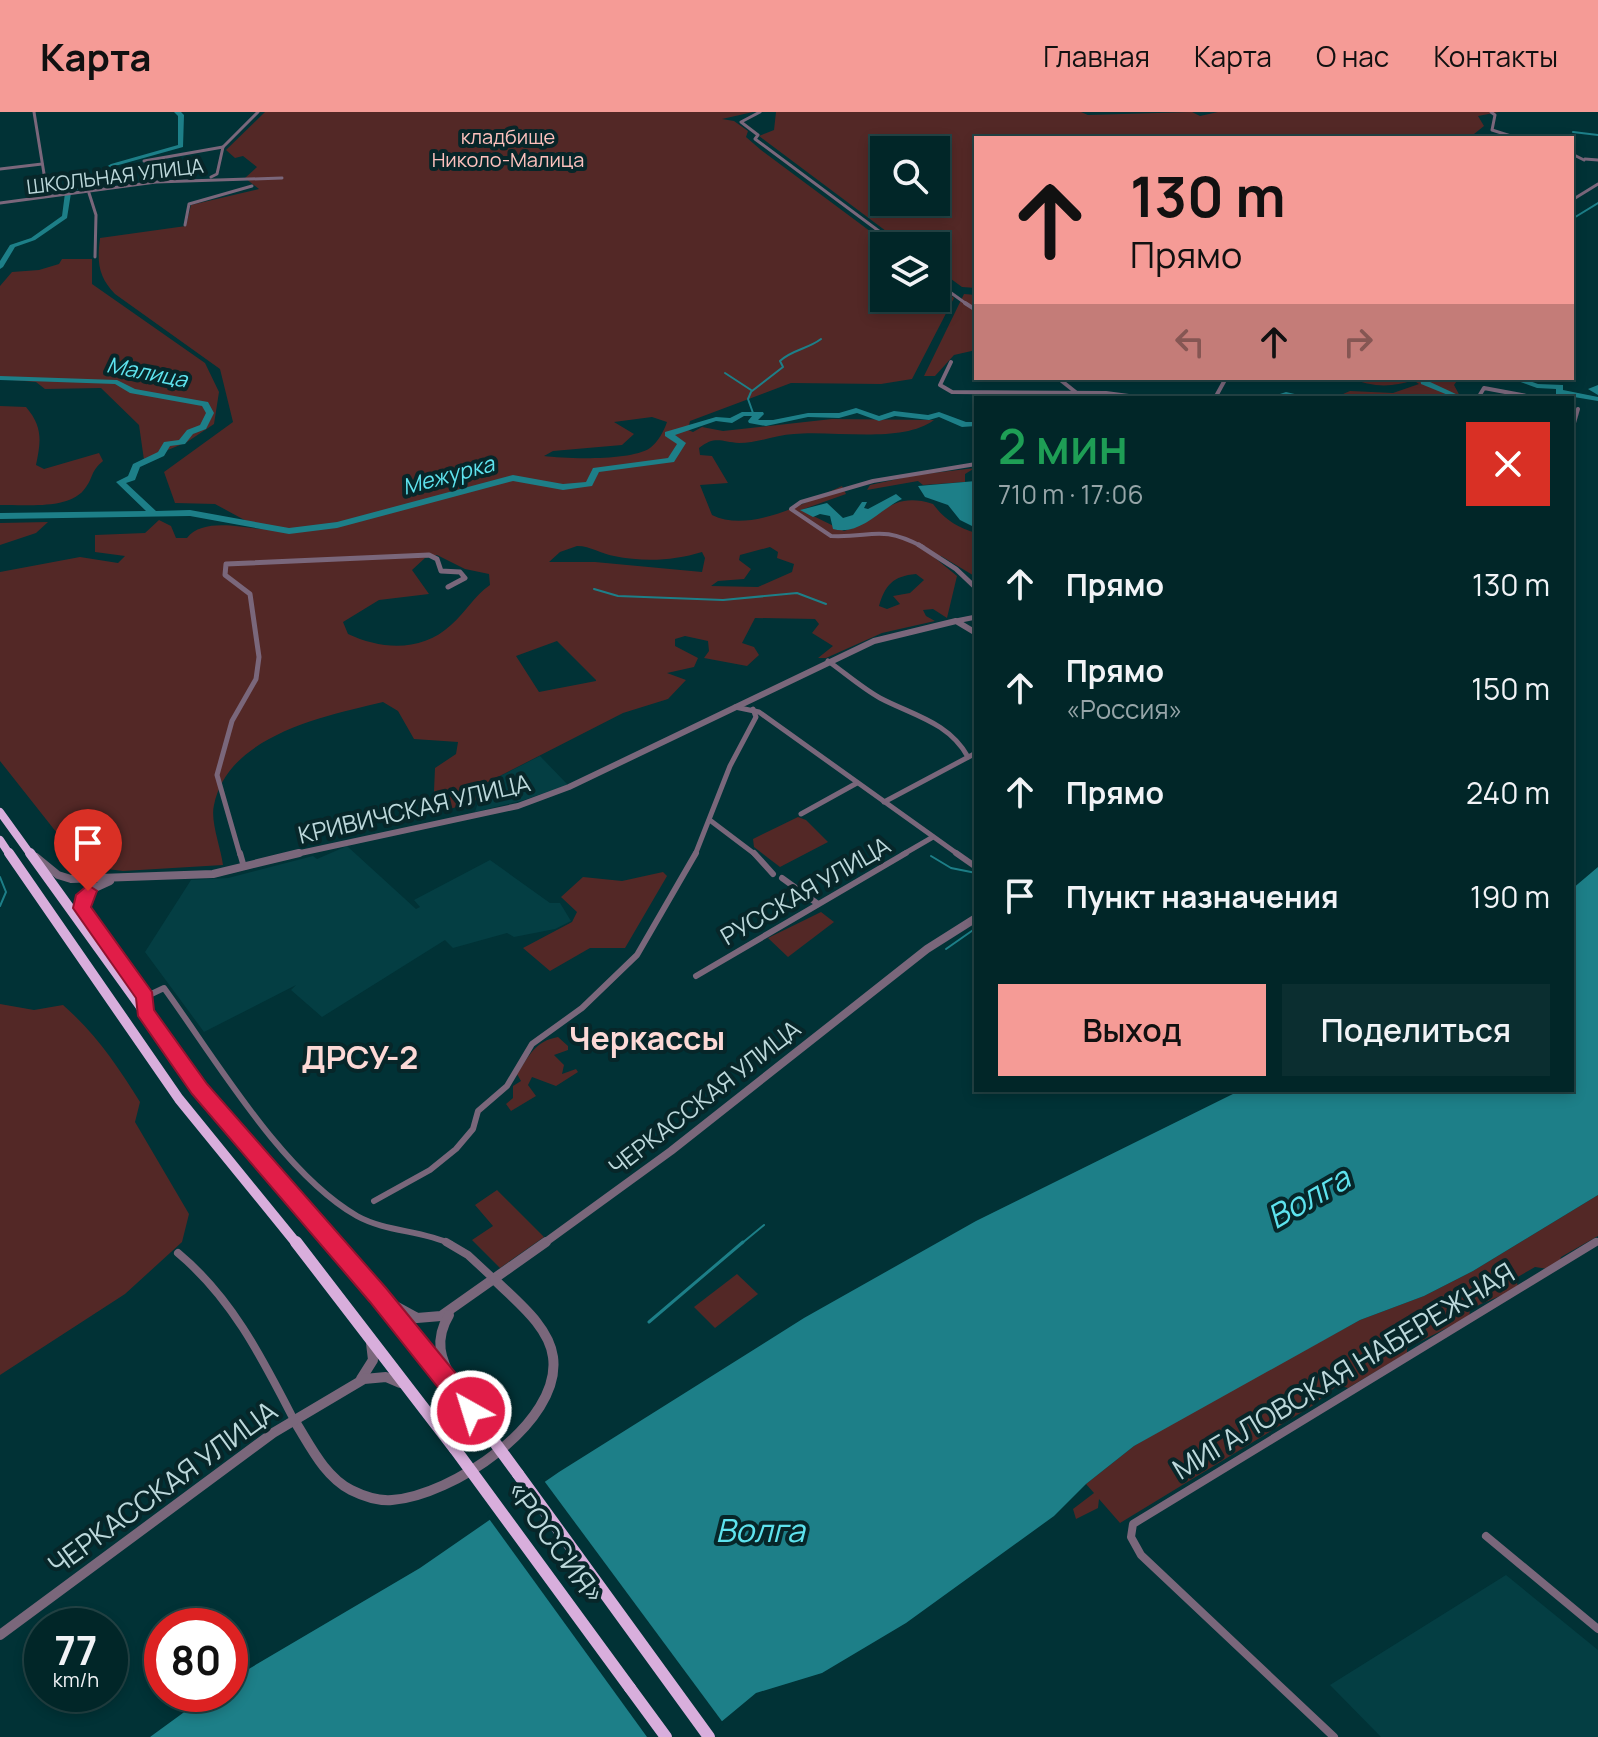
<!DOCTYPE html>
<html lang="ru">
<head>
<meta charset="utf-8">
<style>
  :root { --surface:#012628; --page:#0b2e30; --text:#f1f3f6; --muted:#96a5a8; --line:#234345; --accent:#f59b96 }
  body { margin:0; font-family:Manrope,sans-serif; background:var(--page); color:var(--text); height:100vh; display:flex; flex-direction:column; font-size:30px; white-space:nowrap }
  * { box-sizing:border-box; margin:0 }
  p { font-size:26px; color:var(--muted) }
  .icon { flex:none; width:44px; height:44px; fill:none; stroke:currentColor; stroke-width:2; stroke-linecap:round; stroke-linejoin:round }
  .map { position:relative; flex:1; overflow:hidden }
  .panel { position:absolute; left:974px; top:284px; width:600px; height:696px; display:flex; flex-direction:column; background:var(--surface); border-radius:0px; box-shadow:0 4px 12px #0003,0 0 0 2px var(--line) }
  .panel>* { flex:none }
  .banner { position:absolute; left:974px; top:24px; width:600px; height:244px; border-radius:0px; box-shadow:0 4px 12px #0003,0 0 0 2px var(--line); background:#f59b96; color:#111; overflow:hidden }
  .controls { position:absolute; left:870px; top:24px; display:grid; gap:16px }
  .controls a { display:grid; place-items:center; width:80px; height:80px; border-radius:0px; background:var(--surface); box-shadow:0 4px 12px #0003,0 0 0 2px var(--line); font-size:40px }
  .speed { position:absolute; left:24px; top:1496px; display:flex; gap:16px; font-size:40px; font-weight:700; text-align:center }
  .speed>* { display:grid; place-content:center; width:104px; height:104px; border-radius:50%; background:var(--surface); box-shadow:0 4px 12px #0003,0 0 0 2px var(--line); line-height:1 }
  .speed small { font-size:20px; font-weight:400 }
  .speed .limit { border:12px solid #d22; background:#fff; color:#111 }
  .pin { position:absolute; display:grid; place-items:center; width:68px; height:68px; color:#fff; margin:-82px -34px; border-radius:50% 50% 50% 0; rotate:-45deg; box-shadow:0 0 8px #0007 }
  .pin .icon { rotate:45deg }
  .me { position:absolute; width:88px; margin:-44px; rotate:321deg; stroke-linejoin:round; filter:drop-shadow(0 0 6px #0008) }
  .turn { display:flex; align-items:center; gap:28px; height:168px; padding:0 24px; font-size:36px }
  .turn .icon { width:104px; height:104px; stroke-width:2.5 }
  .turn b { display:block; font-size:56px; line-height:68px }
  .lanes { display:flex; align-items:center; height:76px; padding:0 24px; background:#0003; justify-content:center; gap:40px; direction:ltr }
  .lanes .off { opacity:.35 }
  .round { display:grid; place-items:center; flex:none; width:84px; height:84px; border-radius:0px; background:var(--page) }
  .head { display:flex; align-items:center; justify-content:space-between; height:136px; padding:0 24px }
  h1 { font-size:48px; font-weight:600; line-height:60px; color:#1e9e55 }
  .button { display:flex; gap:16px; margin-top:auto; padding:16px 24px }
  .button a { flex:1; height:92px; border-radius:0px; background:var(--accent); color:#111; font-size:32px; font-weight:600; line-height:92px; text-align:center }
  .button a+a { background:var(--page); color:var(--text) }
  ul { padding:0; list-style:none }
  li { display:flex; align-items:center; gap:24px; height:104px; padding:0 24px }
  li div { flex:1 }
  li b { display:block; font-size:30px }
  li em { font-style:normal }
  header { display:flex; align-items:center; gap:48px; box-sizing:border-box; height:112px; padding:0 40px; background:var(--accent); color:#111 }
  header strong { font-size:38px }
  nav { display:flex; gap:44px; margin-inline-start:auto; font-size:28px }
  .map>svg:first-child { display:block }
  .built { fill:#043e43 }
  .green { fill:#532826; fill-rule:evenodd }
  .water { fill:#1d7f88 }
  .pier { fill:#013236 }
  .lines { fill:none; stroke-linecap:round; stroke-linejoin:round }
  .stream-far1 { stroke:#1d7f88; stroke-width:2 }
  .stream { stroke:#1d7f88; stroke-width:3 }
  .river { fill:#1d7f88; fill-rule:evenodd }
  .minor-far4 { stroke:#7a677b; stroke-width:3 }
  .minor-far3 { stroke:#7a677b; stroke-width:4 }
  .minor-far2 { stroke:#7a677b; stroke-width:5 }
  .minor-far1 { stroke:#7a677b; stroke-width:6 }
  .minor { stroke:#7a677b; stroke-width:8 }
  .tertiary-far2 { stroke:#7a677b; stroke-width:6 }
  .tertiary-far1 { stroke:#7a677b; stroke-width:8 }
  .tertiary { stroke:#7a677b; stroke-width:10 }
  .trunk-far2 { stroke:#d8aedc; stroke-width:8 }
  .trunk-far1 { stroke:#d8aedc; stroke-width:10 }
  .trunk { stroke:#d8aedc; stroke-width:12 }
  .trunk-bridge { stroke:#d8aedc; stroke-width:12 }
  .route { fill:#e11d48; stroke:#92132f; stroke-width:2 }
  .labels { text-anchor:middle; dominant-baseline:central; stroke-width:8; stroke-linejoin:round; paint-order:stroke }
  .far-park-label { font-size:20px; fill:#fdc1bd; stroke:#072629 }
  .far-street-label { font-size:20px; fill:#bcd8db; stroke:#072629 }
  .far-water-label { font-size:22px; font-style:italic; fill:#5ee3ee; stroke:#072629 }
  .street-label { font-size:24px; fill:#bcd8db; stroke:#072629 }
  .near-street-label { font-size:28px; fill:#bcd8db; stroke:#072629 }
  .district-label { font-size:32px; font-weight:bold; fill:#fdd9d6; stroke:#072629 }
  .near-water-label { font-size:32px; font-style:italic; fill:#5ee3ee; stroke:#072629 }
</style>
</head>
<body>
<header>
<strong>Карта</strong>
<nav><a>Главная</a><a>Карта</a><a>О нас</a><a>Контакты</a></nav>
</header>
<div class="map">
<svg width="1598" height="1625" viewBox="0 0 1598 1625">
  <rect width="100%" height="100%" fill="#013236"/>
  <!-- built -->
  <g class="built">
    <path d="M540 644 568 673 524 688 475 700 484 672Z"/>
    <path d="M347 734 416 797 420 795 414 788 490 748 550 791H560L571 809 555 817 514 825 507 821 453 836 445 828 322 905 291 878 296 873 204 920 145 840 191 768 228 766 313 744 317 747Z"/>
    <path d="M1506 1463 1598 1538V1625H1381L1330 1573Z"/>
  </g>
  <!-- green -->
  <g class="green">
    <path d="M265 0H753L722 7 734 9 748 19 746 25 761 38 890 134H884V186H936V171L954 186 912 267 881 272 791 271 690 309 688 318 693 320 702 315 723 319 832 307 934 308C902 332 833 318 794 322 776 323 757 331 739 331 722 330 715 323 699 336L700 343 712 344 728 371 700 373 712 403C750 422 806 390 842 374L846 382 801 398 844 419C882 408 889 378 933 392 945 408 957 415 976 421V465L941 444 935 446 957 464 947 506 933 497 923 498 926 504 935 509 882 521 826 546H818L833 534 812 521 819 512 815 507 755 506 742 531 754 535 759 543 747 554 704 546 709 539 708 529 685 524 675 527V534L698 546 694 555 667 561 686 568 668 587 623 601 484 672 475 689 447 698 434 679 435 656 456 642 458 630 414 627 398 599 383 590C325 604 228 623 214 693 210 709 221 736 223 753L123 759 83 754 0 649V460L80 445 118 451 125 444 95 440V423L145 421 159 408 171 414 176 426H187C202 406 240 415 261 417L215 392 175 391 164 360 233 310 220 257 115 182C98 164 97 150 100 126L186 114 191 93 259 77 245 66 257 55 243 44 235 46 226 38ZM652 305 667 310C664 319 658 330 650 336 631 349 567 347 544 344L553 339 622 333 634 322 614 310ZM577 434C591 434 601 442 614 444 643 450 673 449 702 440L705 446 702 460 595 450H549L560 440ZM770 435 778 440 777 446 794 452 792 460 758 475 711 474 718 469 744 467 751 457 739 448 740 443ZM437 443 465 457 489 462 490 473C474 484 466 500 451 513 422 540 382 538 348 522L343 510 379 488 429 482 412 458 425 446ZM916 462 924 468 910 481 893 484 900 492 887 497 879 494C885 473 893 464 916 462ZM557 529 596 568V569L539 580 516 544Z"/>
    <path d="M776 0H1081L1088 3 1192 0 1200 4 1218 0H1499L1478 4 1484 14 1469 26H976V176L962 175 936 156V134H906L759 24 774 18ZM884 38H936V90H884Z"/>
    <path d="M62 147H92V172L205 251 219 280 214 312 187 330 144 348 139 313 101 276 45 277 36 270 0 267V174L12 160 39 158 59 152Z"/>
    <path d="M964 182 976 183V238L954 243 935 264H924Z"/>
    <path d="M1350 266H1459L1454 273 1461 286H1363L1343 282 1350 279 1393 281 1419 272 1413 268C1392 276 1371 275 1350 266Z"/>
    <path d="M0 294 26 295C43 315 41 329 36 353L44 357 99 341 103 349C90 360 94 364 86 375 71 399 25 392 0 393Z"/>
    <path d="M975 356 965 362V370L923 373 918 369 867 378 870 373 916 363Z"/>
    <path d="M48 410 36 421 0 433V411Z"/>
    <path d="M798 705 806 708 828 730 780 755 754 735 753 727Z"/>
    <path d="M663 760 667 764 625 836H590L550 859 523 836 572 810 577 800 561 785 583 765 622 769Z"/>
    <path d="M821 800 834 810 788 845 768 826Z"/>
    <path d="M0 892 34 898 63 893C96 922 117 953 140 990L135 1010 189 1102 182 1130 125 1182 0 1263Z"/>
    <path d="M558 925 568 934V938L554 943 564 953 562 962 576 957 578 960 556 974 532 965 528 973 536 984 511 999 506 992 513 986V974L521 969 517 962C529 944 535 929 558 925Z"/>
    <path d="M497 1078 544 1125 500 1156 472 1128 493 1114 475 1093Z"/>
    <path d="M1598 1083V1124L1561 1145 1559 1151 1548 1157 1535 1155 1516 1166 1518 1175C1502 1185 1486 1188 1470 1198L1469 1205 1407 1236V1241L1348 1276 1338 1273 1312 1294 1120 1411 1099 1387 1098 1396 1076 1407 1073 1397 1094 1381 1086 1372 1134 1334 1198 1296 1360 1208 1424 1184 1473 1159Z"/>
    <path d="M737 1162 758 1182 715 1216 694 1195Z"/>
  </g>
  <!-- water -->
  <g class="water">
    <path d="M976 369V416L960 408 948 393 925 385 918 374Z"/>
    <path d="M896 382 902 387C879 398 860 424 833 417L830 404 820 402 813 405 800 398 827 391 843 406 853 403 862 390H867L864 396 868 397Z"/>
    <path d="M1598 755V1083L1473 1159 1424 1184 1360 1208 1134 1334 1086 1372 1054 1404 906 1511 822 1561 756 1581 703 1625H150L209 1582H230V1568L420 1456 559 1360 804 1206 976 1109 1241 978H1572V777Z"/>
  </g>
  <!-- pier -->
  <path class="pier" d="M542 1366 724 1612 709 1625H647L487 1404Z"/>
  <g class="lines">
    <!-- stream-far1 -->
    <g class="stream-far1">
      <path d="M1573 20 1598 23"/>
      <path d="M1572 107 1598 91"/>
      <path d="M725 261 751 278"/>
      <path d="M752 279 783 255 780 249C791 238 808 237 821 227"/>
      <path d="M751 280 748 287 753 301"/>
      <path d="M594 477 618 484 723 488 797 481 826 492"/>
      <path d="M931 744 951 756 976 761"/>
      <path d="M0 765 6 780 0 794"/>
      <path d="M946 837 976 816"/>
      <path d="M741 1132 764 1113"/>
    </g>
    <!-- stream -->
    <path class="stream" d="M649 1210 743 1130"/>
    <!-- river -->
    <g class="river">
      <path d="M174 0H181L184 3 183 35 115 54 75 79H71V77L111 52 178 33V4Z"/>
      <path d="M68 79 71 81 67 106 35 128 15 135 3 155 0 157V149L10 133 31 126 62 104 65 81Z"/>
      <path d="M0 264 117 268 135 277 208 290 214 301 206 317 193 322 185 332 170 334 164 344 140 355 135 368 126 371 156 399 190 398 289 416 337 410 513 363 563 372 586 370 593 356 668 346 677 332 665 324V320L716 305 730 306 742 300H763L764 302 758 308H773L808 301H839L856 296 879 304 894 299 928 303 939 300 966 310H976V314L962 315 939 305 929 308 895 304 879 309 857 301 839 306 808 305 766 314 749 311 748 309 752 304H744L732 311 716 309 675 323 686 331 674 350 599 360 592 374 563 378 513 369 337 416 289 422 190 404 0 407V401L146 399 116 370 128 364 133 352 158 340 164 330 179 328 187 318 200 313 206 301 202 294 130 281 115 272 0 268Z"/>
      <path d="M1420 266H1428V269L1458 283 1455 286H1445L1448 283 1421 272Z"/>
      <path d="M1510 266H1521L1538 272 1563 273V278L1598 285V289L1556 282V277L1537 276Z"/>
      <path d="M1598 273V283L1588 277Z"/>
      <path d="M1286 280 1312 286 1286 284 1268 286Z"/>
      <path d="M1350 284H1374L1378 286H1349Z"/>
      <path d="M1394 284H1407L1411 286H1393Z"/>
      <path d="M1416 284H1429L1433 286H1415Z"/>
    </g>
    <!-- minor-far4 -->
    <g class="minor-far4">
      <path d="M34 0 46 74 65 79"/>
      <path d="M760 0 741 10 758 23 755 27 899 134"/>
      <path d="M1491 0 1495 3 1492 18 1517 26"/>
      <path d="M1572 42 1584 48"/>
      <path d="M1585 47 1598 48"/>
      <path d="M144 49 223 35"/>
      <path d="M0 57 42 52"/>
      <path d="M211 65 217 62 223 35 258 0"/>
      <path d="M89 81 96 103 95 145"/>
      <path d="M1572 88 1598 72"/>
      <path d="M0 91 156 70 282 66"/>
      <path d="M185 113 189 92 252 74"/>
      <path d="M936 164 947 178 968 193"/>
    </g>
    <!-- minor-far3 -->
    <g class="minor-far3">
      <path d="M965 191 976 198"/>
      <path d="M951 250 940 273 952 280 1106 281 1144 286"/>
      <path d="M1058 266 1083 286"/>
      <path d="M1189 286H1209"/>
      <path d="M1215 286 1226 266"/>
      <path d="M1478 286 1484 276 1532 285"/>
      <path d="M1572 318 1578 297"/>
      <path d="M923 435C879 412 873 426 831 424L791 397 801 390 873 369 976 352"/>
    </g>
    <!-- minor-far2 -->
    <g class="minor-far2">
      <path d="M919 433 956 457 976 476"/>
      <path d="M956 509 976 505"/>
      <path d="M828 549C845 561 862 576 880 586 912 603 949 610 968 645"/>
      <path d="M735 595 759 600 959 743"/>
      <path d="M884 690 976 641"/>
      <path d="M801 702 857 671"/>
      <path d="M711 709 756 743"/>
      <path d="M240 743 217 663 232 609 256 567 259 545 250 482 225 463 226 452 429 443 437 447 441 459 460 460 465 466 448 475"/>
      <path d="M695 743 730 654 756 605 753 597"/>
      <path d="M902 743 933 725"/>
    </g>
    <!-- minor-far1 -->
    <g class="minor-far1">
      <path d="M240 741 244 755"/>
      <path d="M754 741 773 762"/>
      <path d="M956 741 976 755"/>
      <path d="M782 766 818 792"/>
      <path d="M696 864 906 741"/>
      <path d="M145 885 164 876C215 946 282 1061 357 1104 386 1120 421 1118 451 1132"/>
      <path d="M374 1089 430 1058 456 1037 473 1017 478 999 507 974 532 932 582 896 637 843 696 741"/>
      <path d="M1592 1132 1598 1129"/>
    </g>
    <!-- minor -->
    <g class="minor">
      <path d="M446 1130 468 1143 495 1168"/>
      <path d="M178 1141C232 1186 262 1246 294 1308"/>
      <path d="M1486 1424 1598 1517"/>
      <path d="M1334 1625 1141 1443 1131 1425 1133 1412 1596 1130"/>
    </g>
    <!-- tertiary-far2 -->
    <path class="tertiary-far2" d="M291 743 518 694 569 675 874 529 956 509 976 521"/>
    <!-- tertiary-far1 -->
    <g class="tertiary-far1">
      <path d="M36 745 58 763 71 767 213 762 299 741"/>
      <path d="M110 769 88 779 81 795 145 885V899"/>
      <path d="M543 1132 671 1039 927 837 976 806"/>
    </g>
    <!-- tertiary -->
    <g class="tertiary">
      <path d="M386 1189 417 1206 441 1204 546 1130"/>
      <path d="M449 1203C434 1228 440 1247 454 1271"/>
      <path d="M361 1267 373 1248 371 1231"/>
      <path d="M294 1308C310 1333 324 1364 351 1378 363 1384 379 1389 392 1388 451 1384 562 1311 553 1245 549 1214 516 1189 495 1168"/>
      <path d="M0 1523 273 1321 364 1267 386 1265 400 1271"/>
    </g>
    <!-- trunk-far2 -->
    <g class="trunk-far2">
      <path d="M0 700 31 743"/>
      <path d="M0 728 10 743"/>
    </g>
    <!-- trunk-far1 -->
    <g class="trunk-far1">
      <path d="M9 741 179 987 297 1132"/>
      <path d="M30 741 200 977 334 1132"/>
    </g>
    <!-- trunk -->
    <g class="trunk">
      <path d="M296 1130 455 1337"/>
      <path d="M333 1130 485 1317"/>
      <path d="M518 1362 709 1625"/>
      <path d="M630 1576 666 1625"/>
    </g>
    <!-- trunk-bridge -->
    <g class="trunk-bridge">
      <path d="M485 1317 518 1362"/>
      <path d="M455 1337 630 1576"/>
    </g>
  </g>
  <!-- route -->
  <path class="route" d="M88 773 97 779 91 795 152 880 154 898 207 972 386 1176 480 1291 483 1299 480 1307 471 1310 463 1307 370 1190 192 982 138 904 136 886 73 796 76 783Z"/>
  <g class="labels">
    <!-- far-park labels -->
    <g class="far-park-label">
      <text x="508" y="24">кладбище<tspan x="508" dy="23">Николо-Малица</tspan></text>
    </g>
    <!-- far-street labels -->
    <g class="far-street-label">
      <text transform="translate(115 64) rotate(-7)">ШКОЛЬНАЯ УЛИЦА</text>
    </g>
    <!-- far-water labels -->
    <g class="far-water-label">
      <text transform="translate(147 260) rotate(11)">Малица</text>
      <text transform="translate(448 363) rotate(-15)">Межурка</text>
    </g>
    <!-- street labels -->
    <g class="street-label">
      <text transform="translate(414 696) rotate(-13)">КРИВИЧСКАЯ УЛИЦА</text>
      <text transform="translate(805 778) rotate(-30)">РУССКАЯ УЛИЦА</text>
      <text transform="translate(704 985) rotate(-38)">ЧЕРКАССКАЯ УЛИЦА</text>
    </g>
    <!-- near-street labels -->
    <g class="near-street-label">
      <text transform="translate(1343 1258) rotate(-31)">МИГАЛОВСКАЯ НАБЕРЕЖНАЯ</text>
      <text transform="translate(162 1375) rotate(-36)">ЧЕРКАССКАЯ УЛИЦА</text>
      <text transform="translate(556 1430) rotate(54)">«РОССИЯ»</text>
    </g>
    <!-- district labels -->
    <g class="district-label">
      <text x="647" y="926">Черкассы</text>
      <text x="360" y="945">ДРСУ-2</text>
    </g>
    <!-- near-water labels -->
    <g class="near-water-label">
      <text transform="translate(1308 1085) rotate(-30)">Волга</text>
      <text x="760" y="1418">Волга</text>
    </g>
  </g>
</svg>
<div class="controls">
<a><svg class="icon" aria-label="search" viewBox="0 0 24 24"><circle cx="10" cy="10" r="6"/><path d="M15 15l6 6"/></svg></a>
<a><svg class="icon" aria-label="layers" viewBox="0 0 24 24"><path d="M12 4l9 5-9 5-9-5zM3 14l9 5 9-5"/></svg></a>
</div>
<div class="speed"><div>77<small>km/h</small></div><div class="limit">80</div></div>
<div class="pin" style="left:88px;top:779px;background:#d93025"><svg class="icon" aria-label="arrive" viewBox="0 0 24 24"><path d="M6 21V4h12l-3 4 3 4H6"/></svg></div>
<svg class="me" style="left:471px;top:1299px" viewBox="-20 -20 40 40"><circle r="17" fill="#e11d48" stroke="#fff" stroke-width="3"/><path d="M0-11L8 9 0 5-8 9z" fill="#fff"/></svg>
<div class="banner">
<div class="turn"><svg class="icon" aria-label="ahead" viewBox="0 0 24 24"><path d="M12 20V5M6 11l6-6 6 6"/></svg><div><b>130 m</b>Прямо</div></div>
<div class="lanes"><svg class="icon off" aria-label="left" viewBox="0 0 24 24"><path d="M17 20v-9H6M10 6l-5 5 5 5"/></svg><svg class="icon" aria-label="ahead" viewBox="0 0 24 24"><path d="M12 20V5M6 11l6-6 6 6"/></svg><svg class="icon off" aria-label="right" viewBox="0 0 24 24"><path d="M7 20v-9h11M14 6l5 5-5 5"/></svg></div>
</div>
<section class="panel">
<div class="head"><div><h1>2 мин</h1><p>710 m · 17:06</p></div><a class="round" style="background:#d93025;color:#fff"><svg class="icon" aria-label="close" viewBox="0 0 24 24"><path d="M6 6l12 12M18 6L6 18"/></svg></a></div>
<ul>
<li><svg class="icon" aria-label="ahead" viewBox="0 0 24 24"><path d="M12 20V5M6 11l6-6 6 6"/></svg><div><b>Прямо</b></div><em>130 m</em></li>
<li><svg class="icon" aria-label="ahead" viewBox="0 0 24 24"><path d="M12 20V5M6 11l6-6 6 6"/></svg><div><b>Прямо</b><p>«Россия»</p></div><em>150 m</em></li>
<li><svg class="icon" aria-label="ahead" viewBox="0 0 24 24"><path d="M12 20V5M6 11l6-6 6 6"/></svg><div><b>Прямо</b></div><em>240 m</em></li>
<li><svg class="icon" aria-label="arrive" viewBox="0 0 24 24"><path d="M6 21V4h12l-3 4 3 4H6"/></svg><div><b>Пункт назначения</b></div><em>190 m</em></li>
</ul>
<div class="button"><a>Выход</a><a>Поделиться</a></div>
</section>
</div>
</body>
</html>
